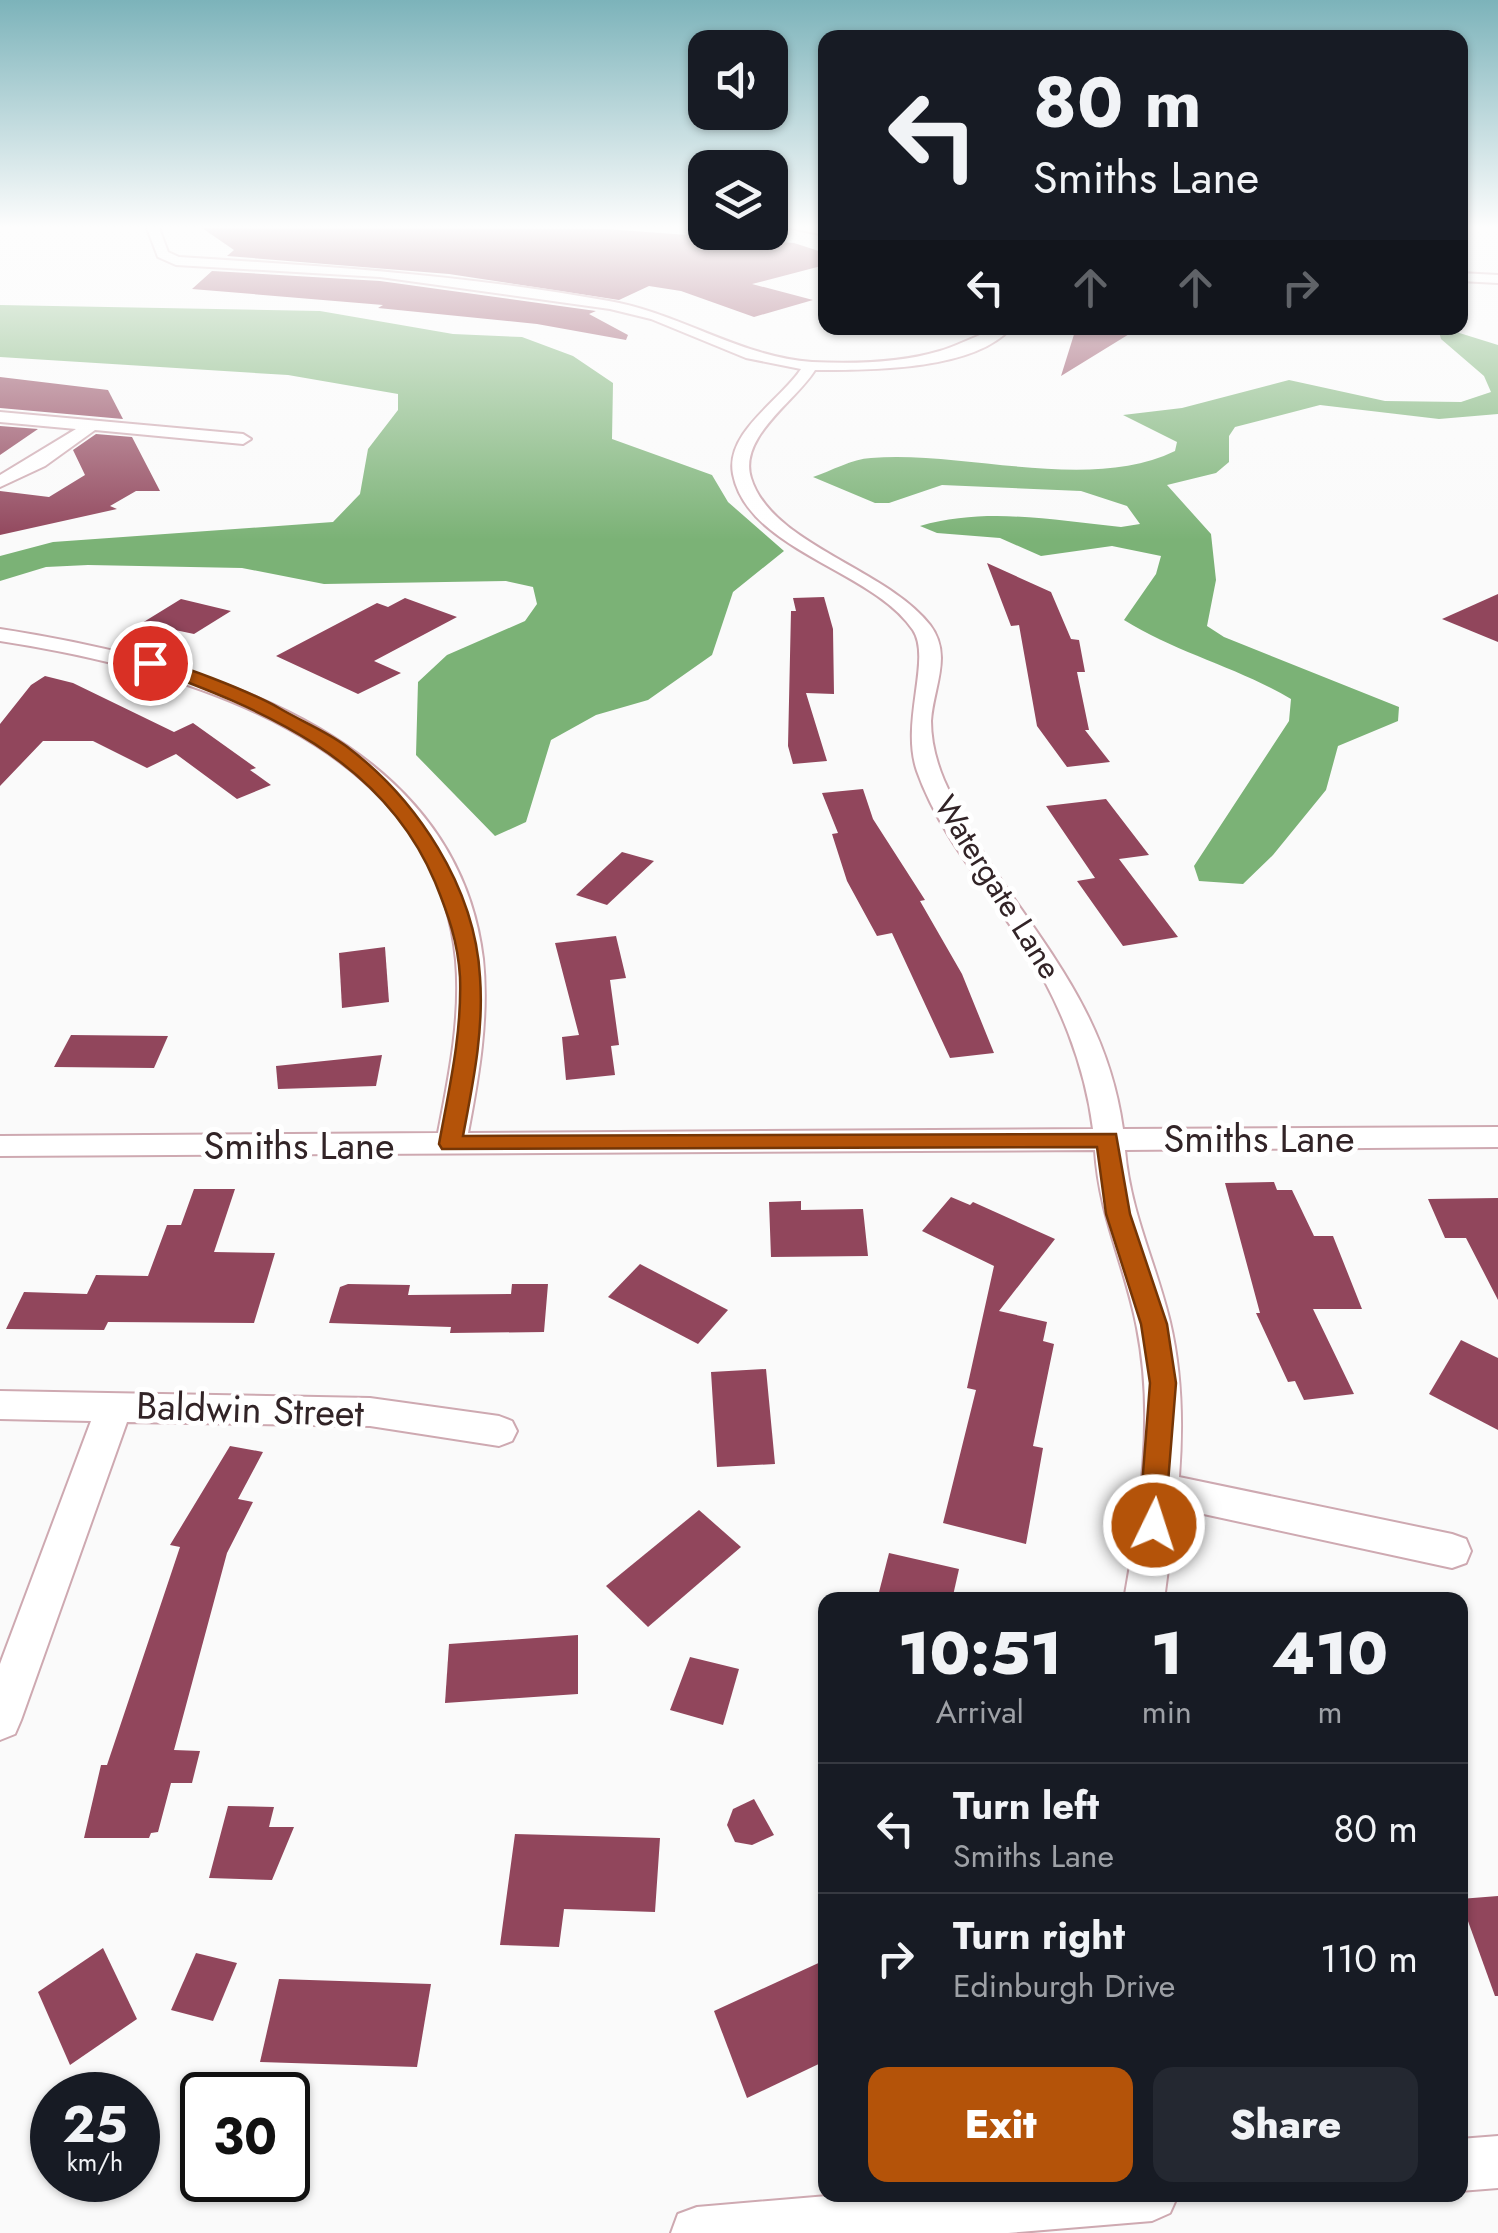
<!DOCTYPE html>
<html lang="en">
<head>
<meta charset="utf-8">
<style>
  :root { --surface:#171b24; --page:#242831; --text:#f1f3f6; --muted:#9ea1a6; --line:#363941; --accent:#b45309 }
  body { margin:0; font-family:Jost,sans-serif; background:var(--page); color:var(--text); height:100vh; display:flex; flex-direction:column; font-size:38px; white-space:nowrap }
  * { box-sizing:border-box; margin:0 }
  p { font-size:32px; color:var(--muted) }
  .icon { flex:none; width:55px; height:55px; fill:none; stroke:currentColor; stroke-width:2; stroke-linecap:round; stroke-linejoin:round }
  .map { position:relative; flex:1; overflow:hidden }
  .sheet { position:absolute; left:818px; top:1592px; width:650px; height:610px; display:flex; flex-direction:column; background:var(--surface); border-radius:20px; box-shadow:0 2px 8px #0004 }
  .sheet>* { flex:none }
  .guide { position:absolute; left:818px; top:30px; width:650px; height:305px; border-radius:20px; box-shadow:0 2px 8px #0004; background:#171b24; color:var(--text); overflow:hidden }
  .tools { position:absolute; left:688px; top:30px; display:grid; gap:20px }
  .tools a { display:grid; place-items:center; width:100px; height:100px; border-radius:20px; background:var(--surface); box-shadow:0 2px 8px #0004; font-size:50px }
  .speed { position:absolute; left:30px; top:2072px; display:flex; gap:20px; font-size:50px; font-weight:700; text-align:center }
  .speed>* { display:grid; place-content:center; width:130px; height:130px; border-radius:50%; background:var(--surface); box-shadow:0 2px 8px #0004; line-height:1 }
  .speed small { font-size:25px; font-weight:400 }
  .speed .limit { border:5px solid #111; border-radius:15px; background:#fff; color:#111 }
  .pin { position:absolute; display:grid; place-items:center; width:85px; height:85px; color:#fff; margin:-42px; border:5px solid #fff; border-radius:50%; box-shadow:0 2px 10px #0007 }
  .me { position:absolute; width:110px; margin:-55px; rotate:4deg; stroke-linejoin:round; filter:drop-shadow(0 0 8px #0008) }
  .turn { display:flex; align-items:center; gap:35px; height:210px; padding:0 50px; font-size:45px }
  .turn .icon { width:130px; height:130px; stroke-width:2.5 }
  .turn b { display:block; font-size:70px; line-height:85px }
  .lanes { display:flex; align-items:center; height:95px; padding:0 50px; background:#0003; justify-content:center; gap:50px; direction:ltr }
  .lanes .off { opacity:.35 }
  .eta { display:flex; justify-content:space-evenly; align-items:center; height:170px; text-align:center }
  .eta b { font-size:60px; font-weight:800; line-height:70px }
  .button { display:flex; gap:20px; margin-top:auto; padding:20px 50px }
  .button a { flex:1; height:115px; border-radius:20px; background:var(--accent); color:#fff; font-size:40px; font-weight:800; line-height:115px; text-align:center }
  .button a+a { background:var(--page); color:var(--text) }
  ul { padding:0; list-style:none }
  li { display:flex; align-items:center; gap:30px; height:130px; padding:0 50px; border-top:2px solid var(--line) }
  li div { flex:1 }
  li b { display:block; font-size:38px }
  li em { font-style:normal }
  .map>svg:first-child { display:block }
  .water { fill:#7bb276 }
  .building { fill:#91465c }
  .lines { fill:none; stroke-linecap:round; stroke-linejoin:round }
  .minor-casing { stroke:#cea9b1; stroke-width:4 }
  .minor { fill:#fff; fill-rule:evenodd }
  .route { fill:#b45309; stroke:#753606; stroke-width:2.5 }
  .labels { text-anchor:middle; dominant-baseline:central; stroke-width:10; stroke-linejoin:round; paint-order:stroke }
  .far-street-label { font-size:32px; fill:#322427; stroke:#fff }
  .street-label { font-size:38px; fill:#322427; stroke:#fff }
</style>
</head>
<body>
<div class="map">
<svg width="1498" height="2233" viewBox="0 0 1498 2233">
  <rect width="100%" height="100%" fill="#fafafa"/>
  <!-- water -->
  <g class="water">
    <path d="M0 305 320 311 453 334 522 337 573 356 613 383 612 439 712 475 728 502 784 551 733 592 712 655 648 700 596 715 551 740 526 822 495 836 416 755 418 682 447 655 525 621 537 604 533 587 506 581 324 584 242 568 88 565 46 567 0 581V556L53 542 333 522 360 494 368 449 398 410V394L288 375 0 357Z"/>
    <path d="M1453 331 1498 345V414L1439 419 1320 405 1235 427 1229 436V462L1216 473 1167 485 1211 534 1216 580 1207 626 1224 637 1399 707 1398 721 1338 746 1326 790 1273 855 1243 884 1199 881 1194 866 1289 721 1291 699C1237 667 1177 653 1124 620L1156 574 1161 556 1112 546 1041 556 1000 538 937 533 920 526C987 507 1052 520 1121 527L1140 524 1127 506 1081 491 942 485 889 503H875L813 477C831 471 852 459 871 458 964 450 1088 493 1175 451L1177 442 1123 415 1182 408 1289 380 1385 401 1461 402 1491 392 1484 376 1441 339 1439 332Z"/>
  </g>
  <!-- building -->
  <g class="building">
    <path d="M202 228 607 229 794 243 825 253V265L752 284 813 300 754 317 681 291 649 286 619 300 449 274 227 256 234 250Z"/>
    <path d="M212 271 380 281 596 311 589 314 628 335 626 340 537 324 378 308 383 305 192 289Z"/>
    <path d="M1076 328H1139L1061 376Z"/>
    <path d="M0 377 108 390 123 419 0 408Z"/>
    <path d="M0 426 38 429 0 455Z"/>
    <path d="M96 434 132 437 160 491H136L110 506 117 509 0 535V491L49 497 85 475 73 450Z"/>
    <path d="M987 563 1051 592 1071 639 1079 640 1085 672H1077L1089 730H1085L1110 762 1067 767 1037 726 1019 625 1011 626Z"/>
    <path d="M1498 594V642L1442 619Z"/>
    <path d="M824 597 833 629 834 694 806 693 827 761 793 764 788 746 791 611H796L793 598Z"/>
    <path d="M405 598 457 617 374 661 401 673 358 694 276 656 377 603 388 607Z"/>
    <path d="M181 599 231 611 194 634 142 623Z"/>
    <path d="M45 676 73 683 174 732 193 723 256 768 250 770 271 785 237 799 176 754 147 768 93 741H43L0 786V724L31 685Z"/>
    <path d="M863 789 873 819 925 900 920 901 962 974 994 1053 950 1058 892 933 877 936 847 881 832 834 838 833 822 793Z"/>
    <path d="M1106 799 1149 855 1119 859 1178 937 1123 946 1077 881 1095 878 1046 806Z"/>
    <path d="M622 852 654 861 607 905 576 895Z"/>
    <path d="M616 936 626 978 610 980 619 1045 611 1046 615 1075 566 1080 562 1037 579 1035 555 943Z"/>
    <path d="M385 947 389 1002 342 1008 339 953Z"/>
    <path d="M71 1035 168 1036 154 1068 54 1067Z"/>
    <path d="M382 1055 376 1086 278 1089 276 1066Z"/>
    <path d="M1274 1182 1277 1190H1292L1314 1236H1333L1362 1309H1313L1354 1394 1304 1400 1295 1381 1288 1382 1256 1313H1260L1225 1183Z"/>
    <path d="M194 1189H235L214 1252 275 1253 254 1323 108 1322 104 1330 6 1329 24 1292 87 1294 96 1275 148 1276 167 1225H181Z"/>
    <path d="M951 1197 970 1205 973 1202 1055 1239 999 1311 1047 1322 1043 1341 1054 1344 1033 1446 1043 1448 1026 1544 943 1523 976 1390 967 1388 994 1266 922 1231Z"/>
    <path d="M1498 1198V1300L1466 1238H1445L1428 1199Z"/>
    <path d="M801 1201V1210L863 1209 868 1256 771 1257 769 1202Z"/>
    <path d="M640 1264 728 1310 698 1344 608 1297Z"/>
    <path d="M348 1284 410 1285 408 1295 511 1294 512 1284H548L544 1332 450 1333 451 1327 329 1323 340 1287Z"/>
    <path d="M1461 1340 1498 1358V1430L1429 1394Z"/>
    <path d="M766 1369 775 1464 717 1467 711 1372Z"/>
    <path d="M230 1446 263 1452 238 1499 253 1502 227 1553 174 1750 200 1751 192 1783H171L158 1832 151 1833 149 1838H84L101 1765H107L180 1547 170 1545Z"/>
    <path d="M699 1510 741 1547 648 1627 606 1586Z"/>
    <path d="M889 1553 959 1569 952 1600H877Z"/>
    <path d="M578 1635V1694L445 1703 449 1644Z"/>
    <path d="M690 1657 739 1669 723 1725 670 1710Z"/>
    <path d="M754 1799 774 1835 752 1845 735 1842 727 1825 733 1809Z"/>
    <path d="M228 1806 274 1807 269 1827H294L272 1880 209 1878Z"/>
    <path d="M515 1834 660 1838 655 1912 564 1909 559 1947 500 1945Z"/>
    <path d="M1498 1896V1996H1495L1460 1899Z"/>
    <path d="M103 1948 137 2019 70 2065 38 1992Z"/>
    <path d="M196 1953 237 1963 213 2021 171 2010Z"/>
    <path d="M825 1960V2061L747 2098 714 2011Z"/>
    <path d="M279 1979 431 1984 417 2067 260 2062Z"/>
  </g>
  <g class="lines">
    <!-- minor casing -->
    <g class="minor-casing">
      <g id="minor">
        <path d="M147 228H159L168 252 179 257C323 266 467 275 609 301 679 313 740 357 812 362 854 364 900 363 940 351 964 344 987 328 1011 328 973 371 869 370 815 370 796 401 738 437 751 478 771 544 887 569 930 625 953 655 933 688 931 721 931 741 936 761 944 780 999 907 1102 978 1123 1129L1498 1127V1147L1125 1150C1130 1212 1156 1263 1170 1322 1182 1373 1183 1425 1179 1477L1452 1534 1466 1539 1471 1551 1466 1563 1452 1568 1176 1508 1164 1600H1124C1140 1510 1155 1419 1137 1328 1125 1265 1099 1216 1095 1150L0 1156V1136L438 1133C449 1076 461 1018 456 960 435 740 181 669 0 641V629C190 658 456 731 483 959 489 1017 479 1076 468 1133L1093 1129C1085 1065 1059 1000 1024 946 987 888 940 836 917 771 900 722 932 659 913 630 872 569 748 551 733 474 725 432 781 400 801 369L746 358 651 319 610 309 380 277 176 265 158 257Z"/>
        <path d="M790 228H825V235Z"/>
        <path d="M1460 273 1498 275V283L1460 281Z"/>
        <path d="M0 412 243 434 251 439 243 444 95 430 45 466 0 487V475L76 429 0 422Z"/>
        <path d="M0 1391 370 1398 499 1416 512 1421 517 1431 512 1441 499 1446 370 1426 127 1422 21 1720 15 1734 0 1740V1664L91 1421 0 1419Z"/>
        <path d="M1498 2136V2188L1460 2191V2139Z"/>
        <path d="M839 2195H1178L1170 2213 1152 2221 1008 2233H671L678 2214 697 2207Z"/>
      </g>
    </g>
    <!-- minor -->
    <use href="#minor" class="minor"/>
  </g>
  <!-- sky -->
  <linearGradient id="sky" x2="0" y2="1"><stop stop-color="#7cb3ba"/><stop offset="0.42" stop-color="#fdfdfd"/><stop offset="1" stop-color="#fdfdfd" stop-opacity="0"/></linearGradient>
  <rect width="1498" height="540" fill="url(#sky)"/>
  <!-- route -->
  <path class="route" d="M144 660C168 657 256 695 279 708 301 721 326 731 346 746 417 799 475 887 480 977 484 1031 473 1083 463 1136L1116 1134 1130 1214 1167 1324 1176 1383 1164 1533 1154 1537 1143 1533 1139 1525 1150 1383 1141 1324 1106 1214 1097 1147 442 1149 439 1144C449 1089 462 1034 460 977 458 942 448 914 435 882 383 758 262 709 144 666Z"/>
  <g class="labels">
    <!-- far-street labels -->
    <g class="far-street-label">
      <text transform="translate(998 887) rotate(58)">Watergate Lane</text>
    </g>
    <!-- street labels -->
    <g class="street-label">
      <text x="1259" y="1138">Smiths Lane</text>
      <text x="299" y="1145">Smiths Lane</text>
      <text transform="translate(250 1409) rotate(2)">Baldwin Street</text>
    </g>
  </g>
</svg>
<div class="tools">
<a><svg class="icon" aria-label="sound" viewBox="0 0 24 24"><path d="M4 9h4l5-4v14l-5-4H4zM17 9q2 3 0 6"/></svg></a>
<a><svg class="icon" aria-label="layers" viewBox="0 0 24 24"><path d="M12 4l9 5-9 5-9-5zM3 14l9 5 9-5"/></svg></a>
</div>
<div class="speed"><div>25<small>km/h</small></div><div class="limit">30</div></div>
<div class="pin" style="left:150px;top:663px;background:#d93025"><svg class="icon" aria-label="arrive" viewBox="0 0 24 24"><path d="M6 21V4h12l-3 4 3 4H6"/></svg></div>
<svg class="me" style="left:1154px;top:1525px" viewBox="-20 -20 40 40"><circle r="17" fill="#b45309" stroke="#fff" stroke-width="3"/><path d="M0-11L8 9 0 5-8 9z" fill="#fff"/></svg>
<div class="guide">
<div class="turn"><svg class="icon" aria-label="left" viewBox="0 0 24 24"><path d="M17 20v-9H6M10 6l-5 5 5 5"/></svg><div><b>80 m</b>Smiths Lane</div></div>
<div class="lanes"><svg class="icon" aria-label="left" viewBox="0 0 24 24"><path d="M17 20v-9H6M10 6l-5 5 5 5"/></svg><svg class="icon off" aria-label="ahead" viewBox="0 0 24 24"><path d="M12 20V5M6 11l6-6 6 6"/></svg><svg class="icon off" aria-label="ahead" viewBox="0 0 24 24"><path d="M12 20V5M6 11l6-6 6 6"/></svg><svg class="icon off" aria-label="right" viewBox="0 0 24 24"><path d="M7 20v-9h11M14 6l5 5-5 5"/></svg></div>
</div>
<section class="sheet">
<div class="eta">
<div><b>10:51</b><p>Arrival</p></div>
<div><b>1</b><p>min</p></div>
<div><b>410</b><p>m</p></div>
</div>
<ul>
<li><svg class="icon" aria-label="left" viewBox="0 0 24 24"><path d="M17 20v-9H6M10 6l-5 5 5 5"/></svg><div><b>Turn left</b><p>Smiths Lane</p></div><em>80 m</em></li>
<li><svg class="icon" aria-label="right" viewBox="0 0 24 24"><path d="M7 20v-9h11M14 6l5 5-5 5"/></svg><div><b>Turn right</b><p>Edinburgh Drive</p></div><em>110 m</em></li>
</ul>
<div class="button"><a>Exit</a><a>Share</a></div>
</section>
</div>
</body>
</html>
